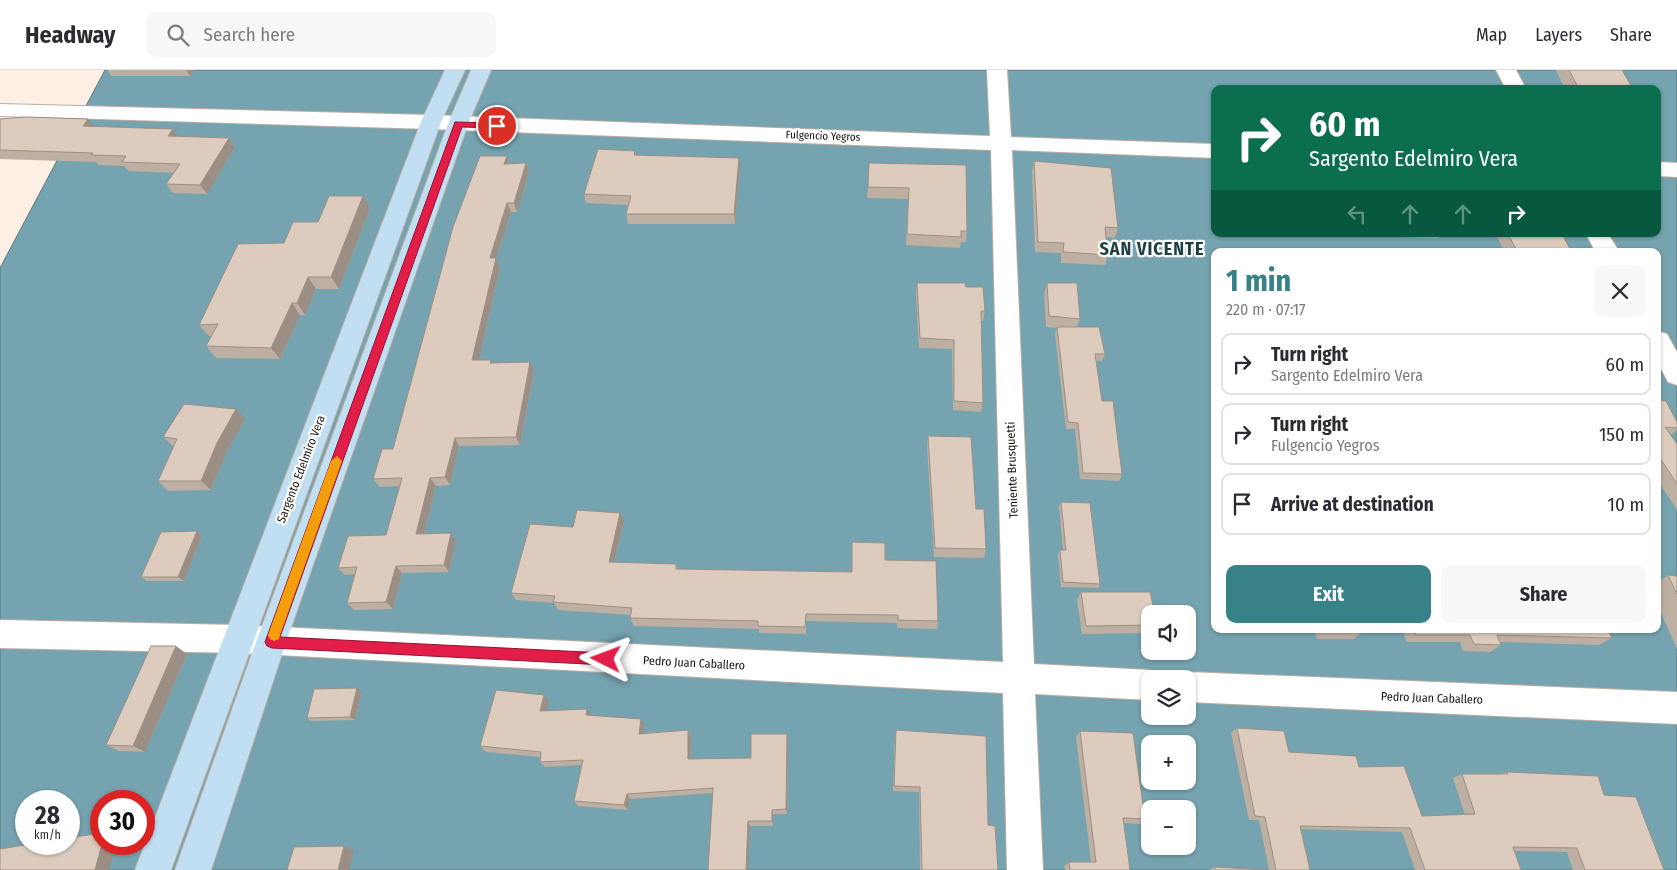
<!DOCTYPE html>
<html lang="en">
<head>
<meta charset="utf-8">
<style>
  :root { --surface:#fff; --page:#f7f7f7; --text:#2b2b33; --muted:#7c7c81; --line:#e1e1e2; --accent:#388187 }
  body { margin:0; font-family:"Fira Sans Condensed",sans-serif; background:var(--page); color:var(--text); height:100vh; display:flex; flex-direction:column; font-size:19px; white-space:nowrap }
  * { box-sizing:border-box; margin:0 }
  p { font-size:16px; color:var(--muted) }
  .icon { flex:none; width:28px; height:28px; fill:none; stroke:currentColor; stroke-width:2; stroke-linecap:round; stroke-linejoin:round }
  .map { position:relative; flex:1; overflow:hidden }
  .details { position:absolute; left:1211px; top:178px; width:450px; height:385px; display:flex; flex-direction:column; background:var(--surface); border-radius:10px; box-shadow:0 1px 4px #0004 }
  .details>* { flex:none }
  .banner { position:absolute; left:1211px; top:15px; width:450px; height:152px; border-radius:10px; box-shadow:0 1px 4px #0004; background:#0b6e4f; color:#fff; overflow:hidden }
  .controls { position:absolute; left:1141px; top:535px; display:grid; gap:10px }
  .controls a { display:grid; place-items:center; width:55px; height:55px; border-radius:10px; background:var(--surface); box-shadow:0 1px 4px #0004; font-size:25px }
  .speed { position:absolute; left:15px; top:720px; display:flex; gap:10px; font-size:25px; font-weight:700; text-align:center }
  .speed>* { display:grid; place-content:center; width:65px; height:65px; border-radius:50%; background:var(--surface); box-shadow:0 1px 4px #0004; line-height:1 }
  .speed small { font-size:12px; font-weight:400 }
  .speed .limit { border:8px solid #d22; background:#fff; color:#111 }
  .pin { position:absolute; display:grid; place-items:center; width:42px; height:42px; color:#fff; margin:-21px; border:2px solid #fff; border-radius:50%; box-shadow:0 1px 5px #0007 }
  .me { position:absolute; width:55px; margin:-28px; rotate:273deg; stroke-linejoin:round; filter:drop-shadow(0 0 4px #0008) }
  .turn { display:flex; align-items:center; gap:18px; height:105px; padding:0 15px; font-size:22px }
  .turn .icon { width:65px; height:65px; stroke-width:2.5 }
  .turn b { display:block; font-size:35px; line-height:42px }
  .lanes { display:flex; align-items:center; height:48px; padding:0 15px; background:#0003; justify-content:center; gap:25px; direction:ltr }
  .lanes .off { opacity:.35 }
  .round { display:grid; place-items:center; flex:none; width:52px; height:52px; border-radius:10px; background:var(--page) }
  .overview { display:flex; align-items:center; justify-content:space-between; height:85px; padding:0 15px }
  h1 { font-size:30px; font-weight:700; line-height:38px; color:var(--accent) }
  .cta { display:flex; gap:10px; margin-top:auto; padding:10px 15px }
  .cta a { flex:1; height:58px; border-radius:10px; background:var(--accent); color:#fff; font-size:20px; font-weight:700; line-height:58px; text-align:center }
  .cta a+a { background:var(--page); color:var(--text) }
  ul { padding:0; list-style:none }
  li { display:flex; align-items:center; gap:15px; height:62px; margin:0 10px 8px; padding:0 5px; border:2px solid var(--line); border-radius:10px }
  li div { flex:1 }
  li b { display:block; font-size:19px }
  li em { font-style:normal }
  header { display:flex; align-items:center; gap:30px; box-sizing:border-box; height:70px; padding:0 25px; background:var(--surface); border-bottom:1px solid var(--line) }
  header strong { font-size:24px }
  nav { display:flex; gap:28px; margin-inline-start:auto; font-size:18px }
  .search { width:350px; height:45px; background:var(--page); display:flex; align-items:center; gap:12px; box-sizing:border-box; padding:0 18px; border-radius:10px; color:var(--muted); font-size:19px }
  .map>svg:first-child { display:block }
  .water { fill:#75a3af; stroke:#59787e; fill-rule:evenodd }
  .lines { fill:none; stroke-linecap:round; stroke-linejoin:round }
  .street-casing { stroke:#beada0; stroke-width:2 }
  .secondary-casing { stroke:#beada0; stroke-width:2 }
  .street { fill:#fff; fill-rule:evenodd }
  .secondary { fill:#c1dff2; fill-rule:evenodd }
  .wall { fill:#beafa3 }
  .shaded-wall { fill:#9b8f85 }
  .building { fill:#ddccbe; stroke:#9b8f85 }
  .route { fill:#e11d48; stroke:#92132f }
  .slow { fill:#f59e0b }
  .labels { text-anchor:middle; dominant-baseline:central; stroke-width:4.5; stroke-linejoin:round; paint-order:stroke }
  .far-street-label { font-size:11px; fill:#18120d; stroke:#fff }
  .street-label { font-size:12px; fill:#18120d; stroke:#fff }
  .district-label { font-size:18px; font-weight:bold; letter-spacing:1px; fill:#1c3f42; stroke:#fff }
</style>
</head>
<body>
<header>
<strong>Headway</strong>
<div class="search"><svg class="icon" aria-label="search" viewBox="0 0 24 24"><circle cx="10" cy="10" r="6"/><path d="M15 15l6 6"/></svg>Search here</div>
<nav><a>Map</a><a>Layers</a><a>Share</a></nav>
</header>
<div class="map">
<svg width="1677" height="800" viewBox="0 0 1677 800">
  <rect width="100%" height="100%" fill="#fdefe4"/>
  <!-- water -->
  <path class="water" d="M105 0H1677V800H0V198ZM1215 19H1658V164H1215ZM1215 181H1658V559H1215ZM1150 544H1188V581H1150ZM1150 609H1188V646H1150ZM1150 674H1188V711H1150ZM26 731H69V774H26ZM101 731H144V774H101ZM1150 739H1188V776H1150Z"/>
  <g class="lines">
    <!-- street casing -->
    <g class="street-casing">
      <g id="street">
        <path d="M987 0H1007L1011 67 1215 74V88L1012 80 1034 594 1150 600 1161 604 1163 609H1150V630L1035 624 1043 800H1007L1003 623 238 583 0 578V550L238 555 1003 592 991 80 431 59 0 46V34L431 45 990 66Z"/>
        <path d="M1496 0H1516L1526 19H1506Z"/>
        <path d="M1658 92 1677 93V107L1658 106Z"/>
        <path d="M1586 164H1608L1619 181H1595Z"/>
        <path d="M1658 261 1667 264 1677 282V315L1668 312 1658 293Z"/>
        <path d="M1188 602 1677 622V654L1188 632V609H1176L1177 606Z"/>
      </g>
    </g>
    <!-- secondary casing -->
    <g class="secondary-casing">
      <g id="secondary">
        <path d="M445 0H465L441 52 171 800H135L421 52Z"/>
        <path d="M471 0H491L468 54 286 572 211 800H175L256 572 448 54Z"/>
      </g>
    </g>
    <!-- street -->
    <use href="#street" class="street"/>
    <!-- secondary -->
    <use href="#secondary" class="secondary"/>
  </g>
  <!-- wall -->
  <g class="wall">
    <path d="M108 0H194L190 6H111Z"/>
    <path d="M1556 0H1622L1633 19H1565Z"/>
    <path d="M0 49 94 56 178 66 229 68 235 77 207 124 173 123 166 114 174 103 129 101 124 96 98 95 96 92 0 89Z"/>
    <path d="M635 81 636 85 740 97 735 154H628L626 144 628 135 586 133 584 124Z"/>
    <path d="M507 86 510 94 526 93 529 103 517 142H511L496 189 500 197 479 290 534 301 520 375 459 376 450 415 436 416 424 464 456 471 449 502 402 503 393 539 354 540 347 533 355 504 345 505 338 498 386 465 400 416 380 417 373 409 393 379Z"/>
    <path d="M1034 91 1118 158 1115 168 1106 167 1108 185 1105 195 1061 193V183L1035 182 1032 101Z"/>
    <path d="M966 95 967 161 966 172H961L960 178 906 175 908 129 867 128 868 117Z"/>
    <path d="M363 126 370 138 339 219H316L305 245H300L280 289 216 288 206 276 212 266H209L199 255 284 173 318 152Z"/>
    <path d="M1402 164H1441L1438 168 1403 167Z"/>
    <path d="M1496 164H1562L1571 181H1504Z"/>
    <path d="M917 213 985 241 983 251H981L983 333 981 342 953 340 952 279 919 278 916 222Z"/>
    <path d="M1047 213 1080 249 1077 257 1105 284 1102 291H1096L1102 331 1122 404 1119 411 1080 409 1075 359H1066L1055 264 1057 258 1046 257 1044 224Z"/>
    <path d="M1658 330 1677 352V360L1671 365 1677 374V440L1658 411Z"/>
    <path d="M245 349 226 383 211 420 168 421 158 411 174 377 163 367Z"/>
    <path d="M928 366 976 439 986 479 984 488 934 487 927 375Z"/>
    <path d="M1061 432 1100 514 1098 518 1061 517 1058 484 1060 480H1063L1059 436Z"/>
    <path d="M624 451 614 493 676 494 678 499 852 502 885 490 938 551 937 559 897 558V553L806 551V564L759 563V559L634 556 630 548 631 545 558 540 554 533 516 530 511 523 573 457Z"/>
    <path d="M197 461 202 466 184 511H147L141 507Z"/>
    <path d="M1668 505 1677 506V579L1658 536V512Z"/>
    <path d="M1081 522 1150 544V563L1082 564 1077 530Z"/>
    <path d="M1314 559H1362L1363 561 1354 569H1317Z"/>
    <path d="M1402 559H1607L1612 568 1599 575 1500 572 1501 575 1490 582 1463 581 1460 572H1407Z"/>
    <path d="M187 584 145 682 119 681 106 675Z"/>
    <path d="M362 622 355 650 311 651 307 648Z"/>
    <path d="M549 631 546 641 591 645 645 655 643 663 688 660 691 666 690 689 751 688 787 664 788 669 787 744H773V756H750L713 723 630 729 628 740 578 736 574 731 582 695 545 697 540 692 541 687 486 682 480 676Z"/>
    <path d="M1237 658 1289 682 1359 697 1422 746 1465 745 1453 708 1462 704H1500L1507 702 1604 725 1664 800H1573L1567 782 1515 781 1521 800H1415L1402 762 1301 759 1310 800H1269L1259 750H1249L1231 663Z"/>
    <path d="M896 660 988 755 998 800H920L919 722 893 721 895 666Z"/>
    <path d="M1080 661 1145 749 1140 754 1124 753 1130 800H1065L1064 796 1069 792H1091L1076 667Z"/>
    <path d="M1215 797 1267 800H1209Z"/>
  </g>
  <!-- shaded-wall -->
  <g class="shaded-wall">
    <path d="M186 0H194L190 6Z"/>
    <path d="M88 49 96 58 83 56Z"/>
    <path d="M173 59 179 68 168 66Z"/>
    <path d="M229 68 235 77 207 124 200 115Z"/>
    <path d="M507 86 510 96 504 94Z"/>
    <path d="M739 88 740 97 735 154 734 144Z"/>
    <path d="M526 93 529 103 517 142 514 133Z"/>
    <path d="M363 126 370 138 339 219 331 207Z"/>
    <path d="M507 133 511 142 496 189 500 197 477 299 472 290 490 188Z"/>
    <path d="M308 207 316 219 305 245 297 233Z"/>
    <path d="M292 233 300 245 280 289 271 278Z"/>
    <path d="M530 292 534 301 520 375 516 367Z"/>
    <path d="M236 339 245 349 226 383 211 420 201 411 217 373Z"/>
    <path d="M455 368 459 376 450 415 445 407Z"/>
    <path d="M430 408 436 416 422 472 416 464Z"/>
    <path d="M620 443 624 451 612 501 609 492Z"/>
    <path d="M197 461 202 466 184 511 178 507Z"/>
    <path d="M451 463 456 471 449 502 444 495Z"/>
    <path d="M396 496 402 503 393 539 386 532Z"/>
    <path d="M176 576 187 584 145 682 133 676Z"/>
    <path d="M357 618 362 622 355 650 350 647Z"/>
    <path d="M544 625 549 631 545 647 540 641Z"/>
    <path d="M587 639 591 645H586Z"/>
    <path d="M641 649 645 655 642 669 639 664Z"/>
    <path d="M688 660 691 666 690 694 688 689Z"/>
    <path d="M787 664 788 669 787 744 786 739Z"/>
    <path d="M627 724 630 729 628 740 624 735Z"/>
    <path d="M772 740 773 744V756L772 751Z"/>
    <path d="M748 751 750 756 748 800H746Z"/>
    <path d="M102 774H116L109 800H95Z"/>
    <path d="M344 776 354 781 349 800H338Z"/>
  </g>
  <!-- building -->
  <g class="building">
    <path d="M1569 0H1622L1633 19H1579Z"/>
    <path d="M27 47 88 49 83 56 173 59 168 66 229 68 200 115 166 114 180 94 122 92 126 86 91 85 93 83 0 80V49Z"/>
    <path d="M598 79 635 81 634 85 739 88 734 144H626L631 126 584 124Z"/>
    <path d="M480 86H507L504 94 526 93 514 133H507L490 188H496L472 290H491L490 293 530 292 516 367 455 368 445 407 430 408 416 464 451 463 444 495 396 496 386 532 347 533 357 497 338 498 348 466 386 465 402 408 373 409 382 379H393L453 157Z"/>
    <path d="M1034 91 1111 98 1118 158 1105 157 1108 185 1063 182 1064 173 1038 172Z"/>
    <path d="M869 93 966 95 967 161H961V167L907 164 909 118 868 117Z"/>
    <path d="M329 126H363L331 207H308L297 233H292L271 278 206 276 218 254 199 255 238 174 284 173 293 152H318Z"/>
    <path d="M1508 164H1562L1571 181H1517Z"/>
    <path d="M917 213H965L966 217H983L985 241H981L983 333 954 331V270L920 268Z"/>
    <path d="M1047 213H1077L1080 249 1049 246Z"/>
    <path d="M1057 257H1099L1105 284H1095L1102 331H1113L1122 404 1083 403 1078 353 1068 352Z"/>
    <path d="M1658 330 1666 331 1677 352V358L1665 357 1677 374V414L1658 385Z"/>
    <path d="M184 334 236 339 217 373 201 411H158L177 369 163 367Z"/>
    <path d="M928 366 971 367 976 439H984L986 479 935 478Z"/>
    <path d="M1061 432 1090 433 1100 514 1063 512 1060 480H1066Z"/>
    <path d="M577 440 620 443 609 492 676 494V499L852 502V472L885 473V490L936 491 938 551 898 550V545L806 544 805 557 758 556V551L630 548 632 538 553 532 555 526 511 523 530 454 573 457Z"/>
    <path d="M197 461 178 507H141L161 462Z"/>
    <path d="M1668 505 1677 506V524Z"/>
    <path d="M1081 522H1150L1155 544H1150V555L1086 556Z"/>
    <path d="M1324 559H1362L1363 561H1325Z"/>
    <path d="M1414 559H1607L1612 568 1497 565 1501 575 1474 574 1470 565H1416Z"/>
    <path d="M151 576H176L133 676 106 675Z"/>
    <path d="M357 618 350 647 307 648 314 619Z"/>
    <path d="M496 620 544 625 540 641 587 639 586 645 641 649 639 664 688 660V689L751 688V664H787L786 739 772 740V751H748L746 800H708L713 718 627 724 624 735 574 731 583 690 540 692 541 682 480 676Z"/>
    <path d="M1237 658 1284 661 1289 682 1356 686 1359 697 1404 696 1422 746 1475 744 1462 704H1508L1507 702 1598 706 1604 725 1636 727 1664 800H1585L1577 778 1513 777 1521 800H1425L1410 758 1300 756 1310 800H1276L1265 747 1255 746Z"/>
    <path d="M896 660 986 666 988 755 995 756 998 800H922L920 717 894 716Z"/>
    <path d="M1080 661 1133 663 1145 749 1123 748 1130 800H1070L1069 792H1096Z"/>
    <path d="M101 763V774H102L95 800H0V779L31 774H69V768Z"/>
    <path d="M344 776 338 800H287L294 777Z"/>
    <path d="M1215 797 1267 800H1215Z"/>
  </g>
  <!-- route -->
  <path class="route" d="M455 52 497 53 501 56 497 58 462 57 280 567 606 583 611 585 613 589 611 593 606 595 272 578 267 576 265 572Z"/>
  <!-- slow -->
  <path class="slow" d="M337 386 342 391 280 565 279 569 274 571 270 569 268 565 331 391Z"/>
  <g class="labels">
    <!-- far-street labels -->
    <g class="far-street-label">
      <text transform="translate(823 66) rotate(2)">Fulgencio Yegros</text>
    </g>
    <!-- street labels -->
    <g class="street-label">
      <text transform="translate(301 399) rotate(-69)">Sargento Edelmiro Vera</text>
      <text transform="translate(1012 400) rotate(-92)">Teniente Brusquetti</text>
      <text transform="translate(694 593) rotate(3)">Pedro Juan Caballero</text>
      <text transform="translate(1432 628) rotate(2)">Pedro Juan Caballero</text>
    </g>
    <!-- district labels -->
    <g class="district-label">
      <text x="1152" y="179">SAN VICENTE</text>
    </g>
  </g>
</svg>
<div class="controls">
<a><svg class="icon" aria-label="sound" viewBox="0 0 24 24"><path d="M4 9h4l5-4v14l-5-4H4zM17 9q2 3 0 6"/></svg></a>
<a><svg class="icon" aria-label="layers" viewBox="0 0 24 24"><path d="M12 4l9 5-9 5-9-5zM3 14l9 5 9-5"/></svg></a>
<a>+</a>
<a>−</a>
</div>
<div class="speed"><div>28<small>km/h</small></div><div class="limit">30</div></div>
<div class="pin" style="left:497px;top:56px;background:#d93025"><svg class="icon" aria-label="arrive" viewBox="0 0 24 24"><path d="M6 21V4h12l-3 4 3 4H6"/></svg></div>
<svg class="me" style="left:606px;top:589px" viewBox="-20 -20 40 40"><path d="M0-17L14 15 0 8-14 15z" fill="#e11d48" stroke="#fff" stroke-width="4"/></svg>
<div class="banner">
<div class="turn"><svg class="icon" aria-label="right" viewBox="0 0 24 24"><path d="M7 20v-9h11M14 6l5 5-5 5"/></svg><div><b>60 m</b>Sargento Edelmiro Vera</div></div>
<div class="lanes"><svg class="icon off" aria-label="left" viewBox="0 0 24 24"><path d="M17 20v-9H6M10 6l-5 5 5 5"/></svg><svg class="icon off" aria-label="ahead" viewBox="0 0 24 24"><path d="M12 20V5M6 11l6-6 6 6"/></svg><svg class="icon off" aria-label="ahead" viewBox="0 0 24 24"><path d="M12 20V5M6 11l6-6 6 6"/></svg><svg class="icon" aria-label="right" viewBox="0 0 24 24"><path d="M7 20v-9h11M14 6l5 5-5 5"/></svg></div>
</div>
<section class="details">
<div class="overview"><div><h1>1 min</h1><p>220 m · 07:17</p></div><a class="round"><svg class="icon" aria-label="close" viewBox="0 0 24 24"><path d="M6 6l12 12M18 6L6 18"/></svg></a></div>
<ul>
<li><svg class="icon" aria-label="right" viewBox="0 0 24 24"><path d="M7 20v-9h11M14 6l5 5-5 5"/></svg><div><b>Turn right</b><p>Sargento Edelmiro Vera</p></div><em>60 m</em></li>
<li><svg class="icon" aria-label="right" viewBox="0 0 24 24"><path d="M7 20v-9h11M14 6l5 5-5 5"/></svg><div><b>Turn right</b><p>Fulgencio Yegros</p></div><em>150 m</em></li>
<li><svg class="icon" aria-label="arrive" viewBox="0 0 24 24"><path d="M6 21V4h12l-3 4 3 4H6"/></svg><div><b>Arrive at destination</b></div><em>10 m</em></li>
</ul>
<div class="cta"><a>Exit</a><a>Share</a></div>
</section>
</div>
</body>
</html>
